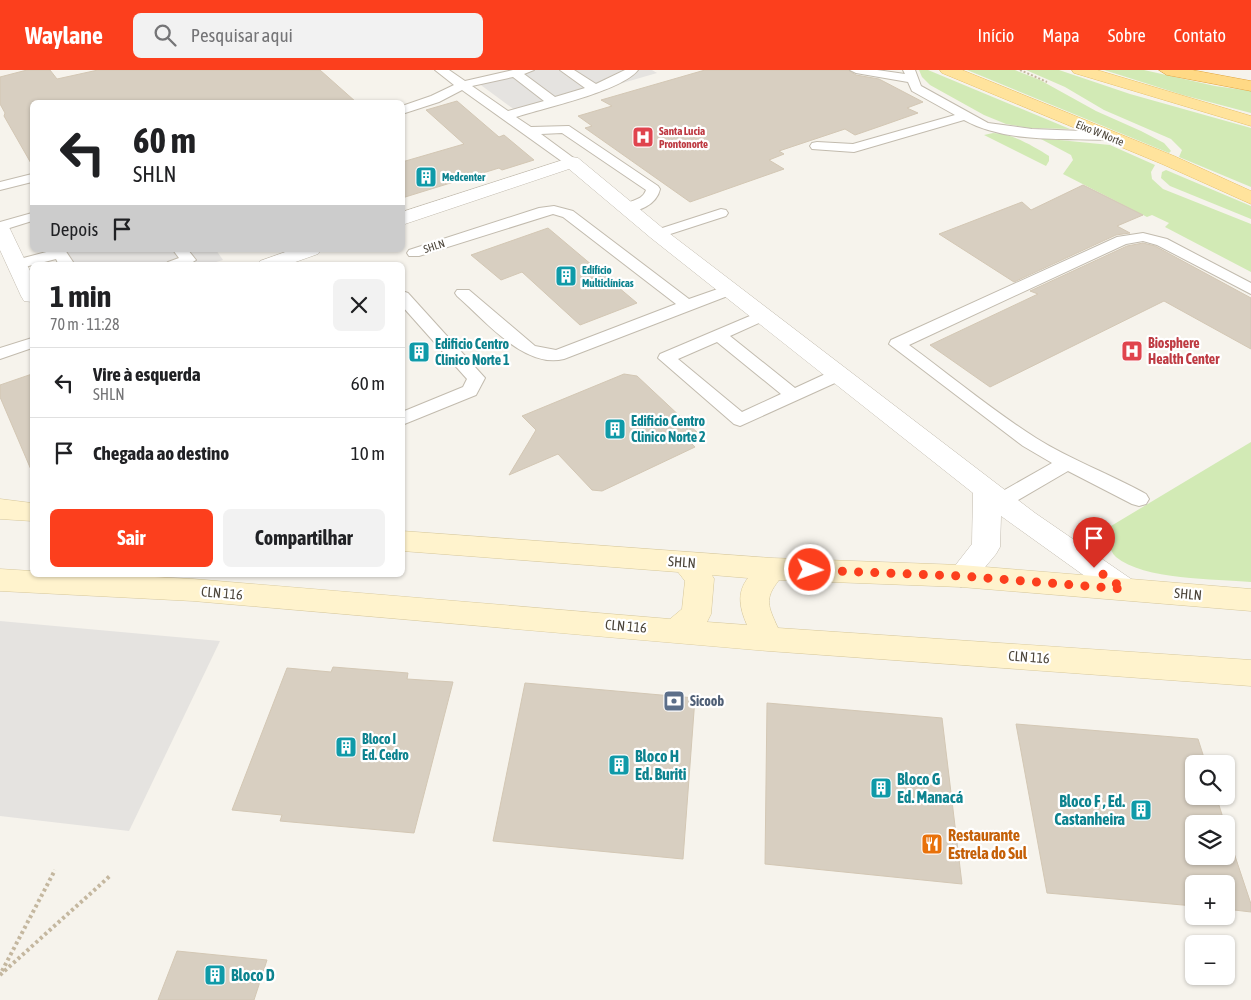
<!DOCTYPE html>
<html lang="pt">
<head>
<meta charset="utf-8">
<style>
  :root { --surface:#fff; --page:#f2f2f2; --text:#202124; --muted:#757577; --line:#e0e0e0; --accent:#fc3f1d }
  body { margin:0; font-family:"Asap Condensed",sans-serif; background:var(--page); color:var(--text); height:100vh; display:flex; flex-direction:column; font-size:19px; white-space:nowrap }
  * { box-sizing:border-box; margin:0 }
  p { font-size:16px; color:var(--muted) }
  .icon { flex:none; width:28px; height:28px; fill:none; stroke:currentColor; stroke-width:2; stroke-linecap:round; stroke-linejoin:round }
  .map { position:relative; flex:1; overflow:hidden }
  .sheet { position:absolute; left:30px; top:192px; width:375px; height:315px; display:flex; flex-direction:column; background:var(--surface); border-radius:8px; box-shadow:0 1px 4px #0004 }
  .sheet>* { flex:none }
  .top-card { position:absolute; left:30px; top:30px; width:375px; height:152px; border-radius:8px; box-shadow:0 1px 4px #0004; background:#fff; color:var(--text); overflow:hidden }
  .tools { position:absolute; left:1185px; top:685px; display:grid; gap:10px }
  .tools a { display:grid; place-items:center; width:50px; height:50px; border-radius:8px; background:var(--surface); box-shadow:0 1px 4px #0004; font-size:25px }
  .pin { position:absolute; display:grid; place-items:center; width:42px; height:42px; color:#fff; margin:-51px -21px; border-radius:50% 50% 50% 0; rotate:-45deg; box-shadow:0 0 5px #0007 }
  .pin .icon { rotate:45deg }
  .me { position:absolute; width:55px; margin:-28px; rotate:92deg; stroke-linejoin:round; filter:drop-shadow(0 0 4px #0008) }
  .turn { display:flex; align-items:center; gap:18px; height:105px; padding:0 20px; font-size:22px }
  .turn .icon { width:65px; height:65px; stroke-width:2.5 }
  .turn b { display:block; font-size:35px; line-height:42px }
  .then { display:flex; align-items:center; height:48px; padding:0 20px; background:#0003; gap:10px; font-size:19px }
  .round { display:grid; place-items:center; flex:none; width:52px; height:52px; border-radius:8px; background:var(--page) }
  .head { display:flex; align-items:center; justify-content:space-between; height:85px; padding:0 20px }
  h1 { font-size:30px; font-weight:700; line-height:38px }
  .action { display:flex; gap:10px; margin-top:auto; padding:10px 20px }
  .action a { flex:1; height:58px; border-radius:8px; background:var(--accent); color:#fff; font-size:20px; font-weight:700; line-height:58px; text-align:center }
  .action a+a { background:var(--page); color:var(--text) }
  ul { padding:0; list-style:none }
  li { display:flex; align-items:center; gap:15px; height:70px; padding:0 20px; border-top:1px solid var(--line) }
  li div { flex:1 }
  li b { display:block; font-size:19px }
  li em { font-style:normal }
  header { display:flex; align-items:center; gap:30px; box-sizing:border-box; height:70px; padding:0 25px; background:var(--accent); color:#fff }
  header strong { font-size:24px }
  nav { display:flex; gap:28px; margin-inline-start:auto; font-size:18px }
  .search { width:350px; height:45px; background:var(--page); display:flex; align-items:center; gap:12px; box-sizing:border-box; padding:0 18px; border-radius:8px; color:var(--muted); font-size:19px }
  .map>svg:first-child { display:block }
  .green { fill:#d2eab5 }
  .parking { fill:#e5e3e0 }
  .building { fill:#d8cfc1; stroke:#d3c7b4 }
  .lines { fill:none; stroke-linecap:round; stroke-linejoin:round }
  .service-casing { stroke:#c2bbae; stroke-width:2 }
  .minor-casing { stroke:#c2bbae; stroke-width:1 }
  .secondary-casing { stroke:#d6c79b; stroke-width:1 }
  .primary-casing { stroke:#e6c16a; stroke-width:1 }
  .trunk-casing { stroke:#e0a43c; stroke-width:1 }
  .path-far1 { stroke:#c4b79f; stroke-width:2; stroke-dasharray:2 2; stroke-linecap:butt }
  .path { stroke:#c4b79f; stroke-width:4; stroke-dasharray:3 3; stroke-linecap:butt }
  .service { fill:#fff; fill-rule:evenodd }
  .minor { fill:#fff; fill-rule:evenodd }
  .secondary { fill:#fff3cd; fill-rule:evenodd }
  .primary { fill:#ffe39c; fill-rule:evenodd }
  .trunk { fill:#ffd985; fill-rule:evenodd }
  .route { stroke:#fc3f1d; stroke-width:9; stroke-dasharray:0 16.2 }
  .labels { text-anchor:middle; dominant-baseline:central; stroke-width:4.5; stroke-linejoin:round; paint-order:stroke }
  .far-health-label { font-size:11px; font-weight:bold; fill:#be3a42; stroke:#fff; text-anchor:start }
  .far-street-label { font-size:11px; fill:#4b4439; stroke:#fff }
  .far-culture-label { font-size:11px; font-weight:bold; fill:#0d838f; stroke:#fff; text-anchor:start }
  .health-label { font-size:14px; font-weight:bold; fill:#be3a42; stroke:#fff; text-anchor:start }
  .culture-label { font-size:14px; font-weight:bold; fill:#0d838f; stroke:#fff; text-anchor:start }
  .street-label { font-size:14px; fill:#4b4439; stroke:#fff }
  .service-label { font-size:14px; font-weight:bold; fill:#4e5e75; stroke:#fff; text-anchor:start }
  .near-culture-label { font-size:16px; font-weight:bold; fill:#0d838f; stroke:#fff; text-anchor:start }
  .near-food-label { font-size:16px; font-weight:bold; fill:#c56008; stroke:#fff; text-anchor:start }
</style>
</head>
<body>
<header>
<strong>Waylane</strong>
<div class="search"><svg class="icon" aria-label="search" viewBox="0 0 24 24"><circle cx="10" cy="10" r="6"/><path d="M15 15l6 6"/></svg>Pesquisar aqui</div>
<nav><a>Início</a><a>Mapa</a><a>Sobre</a><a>Contato</a></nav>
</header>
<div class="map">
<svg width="1251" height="930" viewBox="0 0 1251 930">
  <rect width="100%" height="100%" fill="#f6f3ec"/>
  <!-- green -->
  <g class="green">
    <path d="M919 0H928L1070 59 1029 58 1006 54 984 45 930 15 922 7Z"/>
    <path d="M967 0H1015L1040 10 1096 41 1141 61 1164 73 1171 81 1169 83Z"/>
    <path d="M1026 0H1059L1130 24 1251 58V117L1179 87 1182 80 1171 69 1104 40 1065 17Z"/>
    <path d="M1104 0H1144L1215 16 1251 21V43L1183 25Z"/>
    <path d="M993 63C1011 63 1033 76 1049 86V91L1046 96 984 65Z"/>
    <path d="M1039 68 1110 75 1155 95 1151 102 1152 109 1163 119 1251 154V202L1165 157 1169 153 1152 145 1147 147 1063 104 1073 90 1071 85Z"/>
    <path d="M1166 100 1251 136V149L1170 116 1161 108 1162 102Z"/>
    <path d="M1251 372V512C1216 509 1143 510 1116 487 1109 481 1108 468 1106 459Z"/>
  </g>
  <!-- parking -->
  <g class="parking">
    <path d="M511 0H652L657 3 519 43 474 10Z"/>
    <path d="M64 180H216L223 190 206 195H73Z"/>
    <path d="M0 551 220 571 129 761 0 746Z"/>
  </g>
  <!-- building -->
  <g class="building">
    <path d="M27 0H50L57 9 98 0H320L356 32H32V95L4 46 5 43 0 34V7Z"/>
    <path d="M705 0H848L856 5 879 9 923 32 907 38 918 43 881 56 855 65 845 59 779 81 784 84 769 90 784 99 690 132 585 58 592 56 578 46 612 36 601 30Z"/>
    <path d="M457 31 499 67 504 65 534 90 502 100 499 98 402 128V92L464 74 426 40Z"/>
    <path d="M1083 115 1143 145 1117 156 1130 163 1116 165 1014 212 939 164 1022 132 1031 140Z"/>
    <path d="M548 158 637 233 580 255 522 202 501 210 471 185Z"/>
    <path d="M1143 173 1155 176 1251 228V279L1164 231 990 317 930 275 1038 224 1030 221 1127 176Z"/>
    <path d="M32 304V402L0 327V315Z"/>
    <path d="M624 304 637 306 700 365 689 371 695 377 602 421 592 420 558 384 509 405 536 360 522 346Z"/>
    <path d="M333 597 408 603 407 609 453 612 414 763 280 751 282 745 232 740 287 598 331 602Z"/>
    <path d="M525 613 695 628 683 789 493 771Z"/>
    <path d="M767 633 942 648 962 814 765 794Z"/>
    <path d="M1016 654 1198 669 1206 694H1194V726H1216L1225 754H1194V786H1226V759L1251 834V842L1226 839V814H1194V836L1047 823Z"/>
    <path d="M177 881 267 890 254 930H158Z"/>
  </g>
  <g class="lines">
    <!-- service casing -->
    <g class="service-casing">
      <g id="service">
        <path d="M435 0H449L465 11 513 0H534L524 4 555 27 585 18 560 0H574L596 14 625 0H638C622 21 544 38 516 47L531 57 569 56 658 116 660 119C657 134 638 144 624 140L622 137C629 129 642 132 646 120L562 63 541 64 579 92 577 95H567L462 20 439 32 402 44V36L431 26 454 15ZM513 7 544 31 508 41 472 16Z"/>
        <path d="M850 0H877L905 4 903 0H915L921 16 988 53 1032 59 1107 62 1113 66 1107 70C1061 68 1006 73 964 50L854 82 812 79 810 76 812 73 817 72 853 74 955 45 912 21 908 12 856 3Z"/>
        <path d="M32 104V112L0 120V112Z"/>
        <path d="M554 136 573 141 689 229 732 214 740 219 738 222 564 289C524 299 485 250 457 226L455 223 457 220H469L535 276 556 280 676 234 563 147 553 144 419 186H409L407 183 409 180 539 138Z"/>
        <path d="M721 139 726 140 728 143 726 146 658 168 651 164 653 161Z"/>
        <path d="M32 143V151L0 161V152Z"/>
        <path d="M1143 163 1167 169 1251 213V224L1157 175 1143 171 1126 174 909 275C950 305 993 341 1036 368 1071 390 1110 404 1146 424L1149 429 1146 434 1139 436 1132 434 1068 401 1008 436 1001 438 994 436 991 431 994 426 1052 393 1023 376 889 274 891 270 1117 167Z"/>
        <path d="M54 180H65L75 195H59L56 189 17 199 9 194 12 191Z"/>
        <path d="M173 180H188L196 190 188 195H165L168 192 179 188Z"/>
        <path d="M402 221 408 223 485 308 476 325 402 355V342L463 317 467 309 402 236Z"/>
        <path d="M764 240 772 245 770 248 730 266 795 318 834 300H846L849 304 846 308 740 356 734 354 658 288 660 284ZM717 272 781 324 742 342 678 289Z"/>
        <path d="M32 268V278L0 289V278Z"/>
      </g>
    </g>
    <!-- minor casing -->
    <g class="minor-casing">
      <g id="minor">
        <path d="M572 87 578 88 665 160 1035 443 1134 511 1138 519 1134 527 1124 530 1114 527 1001 446 1000 477 996 484 971 514 961 517 951 514 947 506 972 474 973 423 651 168 569 99 402 155V142Z"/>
        <path d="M0 153 7 155 10 159 32 205V232L24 231 21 226 0 180Z"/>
        <path d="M291 180H321L318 184 287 195H257L260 191Z"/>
      </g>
    </g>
    <!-- secondary casing -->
    <g class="secondary-casing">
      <g id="secondary">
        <path d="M0 429 32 433V451L0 449Z"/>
        <path d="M402 461 772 488 961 495 1251 519V541L961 517 779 510C764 529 768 536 778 558L1251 590V616L768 581 193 531 0 521V499L32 501V505H116L193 509 670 549 682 539 685 511 678 502 402 481ZM712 505 748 508C736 523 740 539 747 555L707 552 711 544 714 509Z"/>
      </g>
    </g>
    <!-- primary casing -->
    <g class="primary-casing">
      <g id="primary">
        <path d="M940 0H962L1174 86 1251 121V134L1162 94 942 3Z"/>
        <path d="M1072 0H1097L1251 46V56L1074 3Z"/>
      </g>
    </g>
    <!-- trunk casing -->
    <g class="trunk-casing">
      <path id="trunk" d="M1159 0H1192L1251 11V21L1167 5Z"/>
    </g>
    <!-- path-far1 -->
    <path class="path-far1" d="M1020 0 1047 12"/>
    <!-- path -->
    <g class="path">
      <path d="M2 901 55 800"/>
      <path d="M0 905 111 805"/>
    </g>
    <!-- service -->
    <use href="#service" class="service"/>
    <!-- minor -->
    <use href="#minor" class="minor"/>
    <!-- secondary -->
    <use href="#secondary" class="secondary"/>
    <!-- primary -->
    <use href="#primary" class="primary"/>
    <!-- trunk -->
    <use href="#trunk" class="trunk"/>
  </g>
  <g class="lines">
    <!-- route -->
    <path class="route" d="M810 500 961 506 1124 519 1094 498"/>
  </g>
  <!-- icons -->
  <defs>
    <g id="hospital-square" transform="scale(1.125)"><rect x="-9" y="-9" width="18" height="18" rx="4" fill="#e0444e" stroke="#fff"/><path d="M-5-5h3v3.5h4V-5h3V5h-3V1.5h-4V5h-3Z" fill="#fff"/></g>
    <g id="building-square" transform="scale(1.125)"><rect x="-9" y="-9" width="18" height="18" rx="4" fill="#0f9aa8" stroke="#fff"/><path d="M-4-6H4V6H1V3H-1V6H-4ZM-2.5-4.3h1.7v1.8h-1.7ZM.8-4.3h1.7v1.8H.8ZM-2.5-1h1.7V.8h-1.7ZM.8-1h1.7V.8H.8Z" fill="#fff"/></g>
    <g id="bank-square" transform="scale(1.125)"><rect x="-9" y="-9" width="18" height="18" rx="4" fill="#5c6f8a" stroke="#fff"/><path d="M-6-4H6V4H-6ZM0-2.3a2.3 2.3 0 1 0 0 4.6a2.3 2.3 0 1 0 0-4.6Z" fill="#fff"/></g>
    <g id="restaurant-square" transform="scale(1.125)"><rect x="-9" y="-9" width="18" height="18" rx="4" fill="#e8710a" stroke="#fff"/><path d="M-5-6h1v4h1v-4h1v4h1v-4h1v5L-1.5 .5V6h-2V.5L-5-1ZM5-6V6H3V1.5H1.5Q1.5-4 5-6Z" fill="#fff"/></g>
  </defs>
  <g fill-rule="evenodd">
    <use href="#hospital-square" x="643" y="67"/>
    <use href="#building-square" x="426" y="107"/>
    <use href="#building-square" x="566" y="206"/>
    <use href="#hospital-square" x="1132" y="281"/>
    <use href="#building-square" x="419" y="282"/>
    <use href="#building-square" x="615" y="359"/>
    <use href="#bank-square" x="674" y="631"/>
    <use href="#building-square" x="346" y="677"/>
    <use href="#building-square" x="619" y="695"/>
    <use href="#building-square" x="881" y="718"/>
    <use href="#building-square" x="1141" y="740"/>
    <use href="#restaurant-square" x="932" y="774"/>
    <use href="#building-square" x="215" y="905"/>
  </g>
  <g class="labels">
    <!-- far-health labels -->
    <g class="far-health-label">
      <text x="659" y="61">Santa Lucia<tspan x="659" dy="13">Prontonorte</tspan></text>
    </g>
    <!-- far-street labels -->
    <g class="far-street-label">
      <text transform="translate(1100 63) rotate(22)">Eixo W Norte</text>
      <text transform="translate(434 176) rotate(-18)">SHLN</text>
    </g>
    <!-- far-culture labels -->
    <g class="far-culture-label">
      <text x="442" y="107">Medcenter</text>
      <text x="582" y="200">Edifício<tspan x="582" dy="13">Multiclínicas</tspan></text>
    </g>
    <!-- health labels -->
    <g class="health-label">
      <text x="1148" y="273">Biosphere<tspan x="1148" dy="16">Health Center</tspan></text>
    </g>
    <!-- culture labels -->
    <g class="culture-label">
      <text x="435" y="274">Edificio Centro<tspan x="435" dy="16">Clinico Norte 1</tspan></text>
      <text x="631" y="351">Edificio Centro<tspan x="631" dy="16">Clinico Norte 2</tspan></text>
      <text x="362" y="669">Bloco I<tspan x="362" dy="16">Ed. Cedro</tspan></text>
    </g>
    <!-- street labels -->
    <g class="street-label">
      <text transform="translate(682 492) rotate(4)">SHLN</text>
      <text transform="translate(222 523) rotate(5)">CLN 116</text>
      <text transform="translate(1188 524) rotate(5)">SHLN</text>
      <text transform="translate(626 556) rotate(5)">CLN 116</text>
      <text transform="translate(1029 587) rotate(4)">CLN 116</text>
    </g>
    <!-- service labels -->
    <g class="service-label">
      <text x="690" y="631">Sicoob</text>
    </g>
    <!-- near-culture labels -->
    <g class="near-culture-label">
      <text x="635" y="686">Bloco H<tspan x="635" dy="18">Ed. Buriti</tspan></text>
      <text x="897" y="709">Bloco G<tspan x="897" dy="18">Ed. Manacá</tspan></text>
      <text x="1125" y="731" text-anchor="end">Bloco F , Ed.<tspan x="1125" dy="18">Castanheira</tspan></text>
      <text x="231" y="905">Bloco D</text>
    </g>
    <!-- near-food labels -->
    <g class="near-food-label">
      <text x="948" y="765">Restaurante<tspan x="948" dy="18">Estrela do Sul</tspan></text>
    </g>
  </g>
</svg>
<div class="tools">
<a><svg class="icon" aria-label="search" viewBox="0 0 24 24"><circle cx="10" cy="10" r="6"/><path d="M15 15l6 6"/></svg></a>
<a><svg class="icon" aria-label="layers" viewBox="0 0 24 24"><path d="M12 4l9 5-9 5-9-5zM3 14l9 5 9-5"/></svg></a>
<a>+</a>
<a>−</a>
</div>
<div class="pin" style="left:1094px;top:498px;background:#d93025"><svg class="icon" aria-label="arrive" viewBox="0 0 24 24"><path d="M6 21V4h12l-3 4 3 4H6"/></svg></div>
<svg class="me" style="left:810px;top:500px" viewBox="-20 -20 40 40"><circle r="17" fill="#fc3f1d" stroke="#fff" stroke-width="3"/><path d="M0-11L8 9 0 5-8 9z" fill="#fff"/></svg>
<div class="top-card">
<div class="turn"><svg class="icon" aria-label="left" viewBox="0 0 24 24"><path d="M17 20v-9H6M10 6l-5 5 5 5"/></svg><div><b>60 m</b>SHLN</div></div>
<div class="then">Depois<svg class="icon" aria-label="arrive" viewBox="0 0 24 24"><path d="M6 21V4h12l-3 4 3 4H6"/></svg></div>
</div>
<section class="sheet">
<div class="head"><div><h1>1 min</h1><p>70 m · 11:28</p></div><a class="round"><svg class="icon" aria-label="close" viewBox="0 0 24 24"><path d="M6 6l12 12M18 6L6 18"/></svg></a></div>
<ul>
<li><svg class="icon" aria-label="left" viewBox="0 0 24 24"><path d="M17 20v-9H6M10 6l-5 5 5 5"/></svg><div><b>Vire à esquerda</b><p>SHLN</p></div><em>60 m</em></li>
<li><svg class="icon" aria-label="arrive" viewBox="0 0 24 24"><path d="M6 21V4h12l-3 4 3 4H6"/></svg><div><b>Chegada ao destino</b></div><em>10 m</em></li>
</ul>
<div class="action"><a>Sair</a><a>Compartilhar</a></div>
</section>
</div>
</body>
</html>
